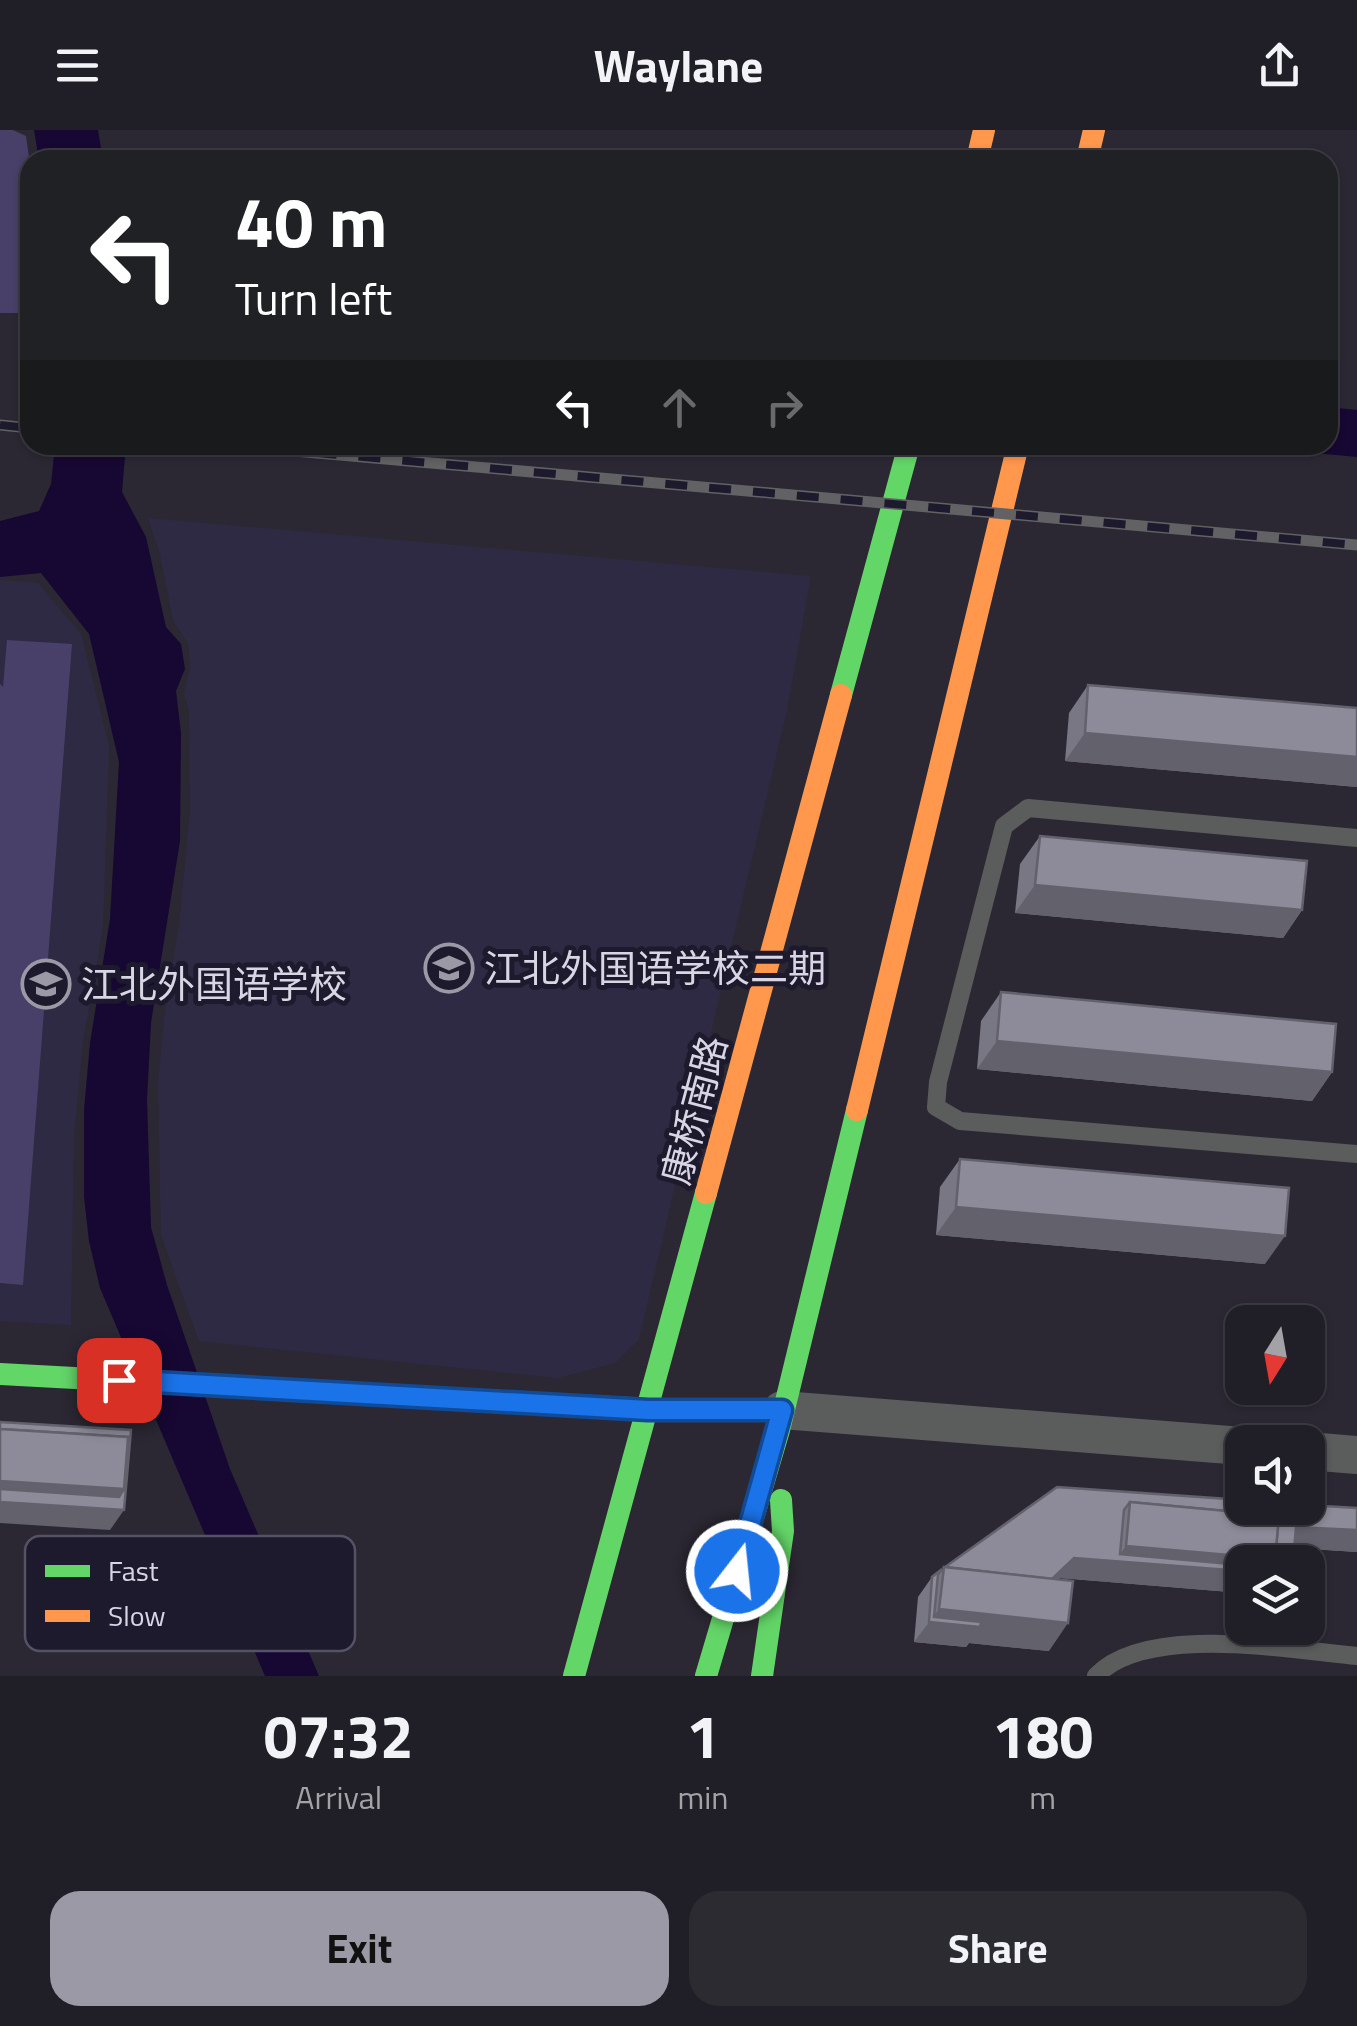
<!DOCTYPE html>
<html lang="en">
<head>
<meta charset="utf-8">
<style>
  :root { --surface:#201e26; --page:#2d2b32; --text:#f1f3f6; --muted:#a2a2a7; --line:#3d3c43; --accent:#9b99a6 }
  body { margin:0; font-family:"Titillium Web","Noto Sans SC",sans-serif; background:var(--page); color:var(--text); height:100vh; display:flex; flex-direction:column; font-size:38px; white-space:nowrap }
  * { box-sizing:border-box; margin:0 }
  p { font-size:32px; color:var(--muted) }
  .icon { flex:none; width:55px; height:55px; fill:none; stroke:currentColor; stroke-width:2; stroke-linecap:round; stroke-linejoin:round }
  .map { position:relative; height:1546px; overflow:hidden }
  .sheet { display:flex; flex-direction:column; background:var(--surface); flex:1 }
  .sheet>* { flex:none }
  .top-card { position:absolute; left:20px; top:20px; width:1318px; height:305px; border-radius:30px; box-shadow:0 2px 8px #0004,0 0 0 2px var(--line); background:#202124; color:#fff; overflow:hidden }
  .needle { width:65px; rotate:191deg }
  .buttons { position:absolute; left:1225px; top:1175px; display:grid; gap:20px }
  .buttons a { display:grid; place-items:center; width:100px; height:100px; border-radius:20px; background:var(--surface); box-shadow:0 2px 8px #0004,0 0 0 2px var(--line); font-size:50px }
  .pin { position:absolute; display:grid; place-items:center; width:85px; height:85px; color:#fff; margin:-42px; border-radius:20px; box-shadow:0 5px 15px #0006 }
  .me { position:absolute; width:110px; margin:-55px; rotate:16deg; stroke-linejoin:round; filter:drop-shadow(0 0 8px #0008) }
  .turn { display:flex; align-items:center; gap:35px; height:210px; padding:0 50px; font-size:45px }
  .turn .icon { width:130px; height:130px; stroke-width:2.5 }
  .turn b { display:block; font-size:70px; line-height:85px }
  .lanes { display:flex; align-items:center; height:95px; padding:0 50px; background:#0003; justify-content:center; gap:50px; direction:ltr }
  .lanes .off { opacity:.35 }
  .eta { display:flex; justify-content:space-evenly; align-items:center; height:170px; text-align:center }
  .eta b { font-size:60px; font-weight:700; line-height:70px }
  .action { display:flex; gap:20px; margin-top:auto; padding:20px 50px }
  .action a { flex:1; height:115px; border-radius:30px; background:var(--accent); color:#111; font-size:40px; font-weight:700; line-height:115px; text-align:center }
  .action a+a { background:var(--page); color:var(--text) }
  header { display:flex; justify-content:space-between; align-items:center; height:130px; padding:0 50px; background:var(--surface); font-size:45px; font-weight:700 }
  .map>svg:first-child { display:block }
  .built { fill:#2e2a43 }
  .green { fill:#494069 }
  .water { fill:#170733 }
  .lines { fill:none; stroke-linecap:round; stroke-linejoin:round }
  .lane { stroke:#5b5d5c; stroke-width:18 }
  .street { stroke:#5b5d5c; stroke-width:38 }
  .fast { stroke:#63d668; stroke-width:22 }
  .slow { stroke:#ff974d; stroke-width:22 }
  .rail-casing { stroke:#626265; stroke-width:11 }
  .rail { stroke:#1e1a2e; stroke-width:8; stroke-dasharray:22; stroke-linecap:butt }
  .wall { fill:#797784 }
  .shaded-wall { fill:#63616b }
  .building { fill:#8d8a99; stroke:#63616b; stroke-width:2.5 }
  .route-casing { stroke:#114b97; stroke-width:25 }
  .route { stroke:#1a73e8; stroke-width:18 }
  .labels { text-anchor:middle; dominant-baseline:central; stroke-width:10; stroke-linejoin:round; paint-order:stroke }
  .poi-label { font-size:38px; fill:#d8d6e4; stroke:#1e1a2e; text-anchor:start }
  .street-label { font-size:38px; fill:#d8d6e4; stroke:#1e1a2e }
  .key { fill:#1e1a2e; stroke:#565265; stroke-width:2.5 }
  .key-label { font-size:28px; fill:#d8d6e4 }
</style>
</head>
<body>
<header><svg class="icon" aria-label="menu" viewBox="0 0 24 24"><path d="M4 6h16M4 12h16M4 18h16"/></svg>Waylane<svg class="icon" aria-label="share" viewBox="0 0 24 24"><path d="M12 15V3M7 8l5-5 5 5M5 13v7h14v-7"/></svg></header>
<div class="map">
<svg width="1357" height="1546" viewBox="0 0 1357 1546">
  <rect width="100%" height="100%" fill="#2b2833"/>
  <!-- built -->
  <g class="built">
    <path d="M148 388 811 446 787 580 639 1209 615 1233 558 1248 199 1211 161 1105 158 954 164 889 180 787 190 681 189 580 184 564 190 537 188 514 173 490 160 425Z"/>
    <path d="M0 450 38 453 81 504 109 616 103 797 83 911 74 1006 71 1195 0 1191Z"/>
  </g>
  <!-- green -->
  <g class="green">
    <path d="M0 0H13L26 6 30 35V183H0Z"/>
    <path d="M7 510 72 514 23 1155 0 1153V554L3 557Z"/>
  </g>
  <!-- water -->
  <g class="water">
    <path d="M34 0H98L103 30H39Z"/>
    <path d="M1328 277 1357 280V327L1229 315H1328Z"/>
    <path d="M55 315H126L122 362 146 407 166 497 181 514 185 539 176 561 181 603 180 711 151 893 147 970 151 1097 167 1155 230 1339 319 1546H265L100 1158 89 1111 84 1067V980L90 913 110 789 119 632 89 504 41 443 0 447V391L39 381 51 354Z"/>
  </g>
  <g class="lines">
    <!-- lane -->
    <g class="lane">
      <path d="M1357 708 1028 678 1004 696 938 952 936 977 960 991 1357 1024"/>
      <path d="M1096 1546C1146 1493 1290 1520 1357 1526"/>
    </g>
    <!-- street -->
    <g class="street">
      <path d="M782 1280 1242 1316"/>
      <path d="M1308 1321 1357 1325"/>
    </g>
    <!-- fast -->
    <g class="fast">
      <path d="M841 565 909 315"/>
      <path d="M0 1244 648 1279 782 1280"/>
      <path d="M574 1546 706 1063"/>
      <path d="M706 1546 779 1300 857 980"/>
      <path d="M762 1546 783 1401 781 1370"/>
    </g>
    <!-- slow -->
    <g class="slow">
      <path d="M977 30 984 0"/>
      <path d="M1087 30 1094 0"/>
      <path d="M857 980 1018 315"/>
      <path d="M706 1063 841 565"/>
    </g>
    <!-- rail casing -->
    <g class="rail-casing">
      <g id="rail">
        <path d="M0 295 30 298"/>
        <path d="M227 315 1357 415"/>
      </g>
    </g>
    <!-- rail -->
    <use href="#rail" class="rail"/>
  </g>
  <!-- wall -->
  <g class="wall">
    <path d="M1088 555 1357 578V657L1065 631 1069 583Z"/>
    <path d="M1040 706 1302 780 1283 808 1015 783 1020 734Z"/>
    <path d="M1001 862 1332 942 1312 971 977 939 981 891Z"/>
    <path d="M960 1029 1265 1134 936 1105 940 1057Z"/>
    <path d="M1057 1357 1357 1378V1422L1294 1418 1242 1432V1463L1060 1448 1058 1449 1049 1521 969 1513 966 1517 914 1512 918 1467 932 1447Z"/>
  </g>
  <!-- shaded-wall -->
  <g class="shaded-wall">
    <path d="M1085 603 1357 627V657L1065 631Z"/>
    <path d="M1035 755 1302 780 1283 808 1015 783Z"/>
    <path d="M997 911 1332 942 1312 971 977 939Z"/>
    <path d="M956 1077 1285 1106 1265 1134 936 1105Z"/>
    <path d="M0 1351 124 1359V1380L110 1400 0 1393Z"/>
    <path d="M1296 1397 1357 1400V1422L1282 1417Z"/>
    <path d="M1126 1416 1275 1429 1273 1432H1242V1463L1060 1448 1030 1477 1044 1457 1074 1428 1115 1431Z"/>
    <path d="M939 1479 1068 1493 1049 1521 969 1513 966 1517 914 1512Z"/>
  </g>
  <!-- building -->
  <g class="building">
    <path d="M1088 555 1357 578V627L1085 603Z"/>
    <path d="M1040 706 1307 731 1302 780 1035 755Z"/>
    <path d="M1001 862 1336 894 1332 942 997 911Z"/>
    <path d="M960 1029 1289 1058 1285 1106 956 1077Z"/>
    <path d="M0 1292 131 1300 124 1380 0 1372V1359L119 1367 124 1359 128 1307 0 1299Z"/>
    <path d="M0 1299 128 1307 124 1359 0 1351Z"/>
    <path d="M1057 1357 1242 1370V1378H1308V1375L1357 1378V1400L1296 1397 1293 1432H1273L1275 1429 1279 1386 1130 1372 1124 1380 1120 1424 1242 1435V1441L1074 1428 1052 1449 945 1437Z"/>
    <path d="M1130 1372 1279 1386 1275 1429 1126 1416Z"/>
    <path d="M944 1437 1073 1451 1068 1493 939 1479Z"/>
    <path d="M942 1439 938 1445 934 1487 981 1492 980 1497 929 1492 932 1447Z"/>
  </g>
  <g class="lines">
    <!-- route casing -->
    <g class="route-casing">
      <path id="route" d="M119 1250 648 1280H782L737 1441"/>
    </g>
    <!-- route -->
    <use href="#route" class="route"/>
  </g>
  <!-- icons -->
  <defs>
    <g id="school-ring" transform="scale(2.5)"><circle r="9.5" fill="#1e1a2e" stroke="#9b99a6" stroke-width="1.5"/><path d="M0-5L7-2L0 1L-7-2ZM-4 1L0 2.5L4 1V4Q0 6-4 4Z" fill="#9b99a6"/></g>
  </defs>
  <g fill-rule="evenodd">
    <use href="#school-ring" x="449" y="838"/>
    <use href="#school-ring" x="46" y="854"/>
  </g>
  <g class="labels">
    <!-- poi labels -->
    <g class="poi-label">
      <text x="484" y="838">江北外国语学校二期</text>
      <text x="81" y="854">江北外国语学校</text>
    </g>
    <!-- street labels -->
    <g class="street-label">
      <text transform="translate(694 980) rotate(-75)">康桥南路</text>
    </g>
  </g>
  <!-- legend -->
  <rect x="25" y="1406" width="330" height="115" rx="15" class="key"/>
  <rect x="45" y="1435" width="45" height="12" fill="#63d668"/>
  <rect x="45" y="1480" width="45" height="12" fill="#ff974d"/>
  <g class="key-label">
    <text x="108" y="1451">Fast</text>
    <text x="108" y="1496">Slow</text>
  </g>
</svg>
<div class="buttons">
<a><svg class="needle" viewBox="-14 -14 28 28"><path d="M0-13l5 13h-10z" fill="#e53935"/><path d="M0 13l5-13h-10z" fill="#a2a2a7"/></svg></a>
<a><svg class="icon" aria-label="sound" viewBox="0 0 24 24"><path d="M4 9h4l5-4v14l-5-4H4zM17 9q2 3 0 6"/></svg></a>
<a><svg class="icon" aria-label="layers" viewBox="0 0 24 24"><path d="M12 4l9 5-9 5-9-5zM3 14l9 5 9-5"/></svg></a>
</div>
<div class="pin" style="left:119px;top:1250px;background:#d93025"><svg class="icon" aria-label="arrive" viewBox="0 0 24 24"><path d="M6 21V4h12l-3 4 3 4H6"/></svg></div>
<svg class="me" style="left:737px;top:1441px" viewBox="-20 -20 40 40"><circle r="17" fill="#1a73e8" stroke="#fff" stroke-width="3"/><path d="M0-11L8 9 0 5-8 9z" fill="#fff"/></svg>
<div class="top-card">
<div class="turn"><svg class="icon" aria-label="left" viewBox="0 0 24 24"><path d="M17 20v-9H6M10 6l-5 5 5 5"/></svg><div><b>40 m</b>Turn left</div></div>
<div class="lanes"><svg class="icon" aria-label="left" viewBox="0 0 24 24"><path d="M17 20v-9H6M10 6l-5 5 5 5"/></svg><svg class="icon off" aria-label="ahead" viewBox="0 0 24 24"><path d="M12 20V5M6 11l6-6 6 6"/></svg><svg class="icon off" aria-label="right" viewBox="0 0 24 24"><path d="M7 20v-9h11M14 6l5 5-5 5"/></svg></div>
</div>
</div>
<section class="sheet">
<div class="eta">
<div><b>07:32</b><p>Arrival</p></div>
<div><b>1</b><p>min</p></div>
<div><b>180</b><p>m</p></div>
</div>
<div class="action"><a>Exit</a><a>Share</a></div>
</section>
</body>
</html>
